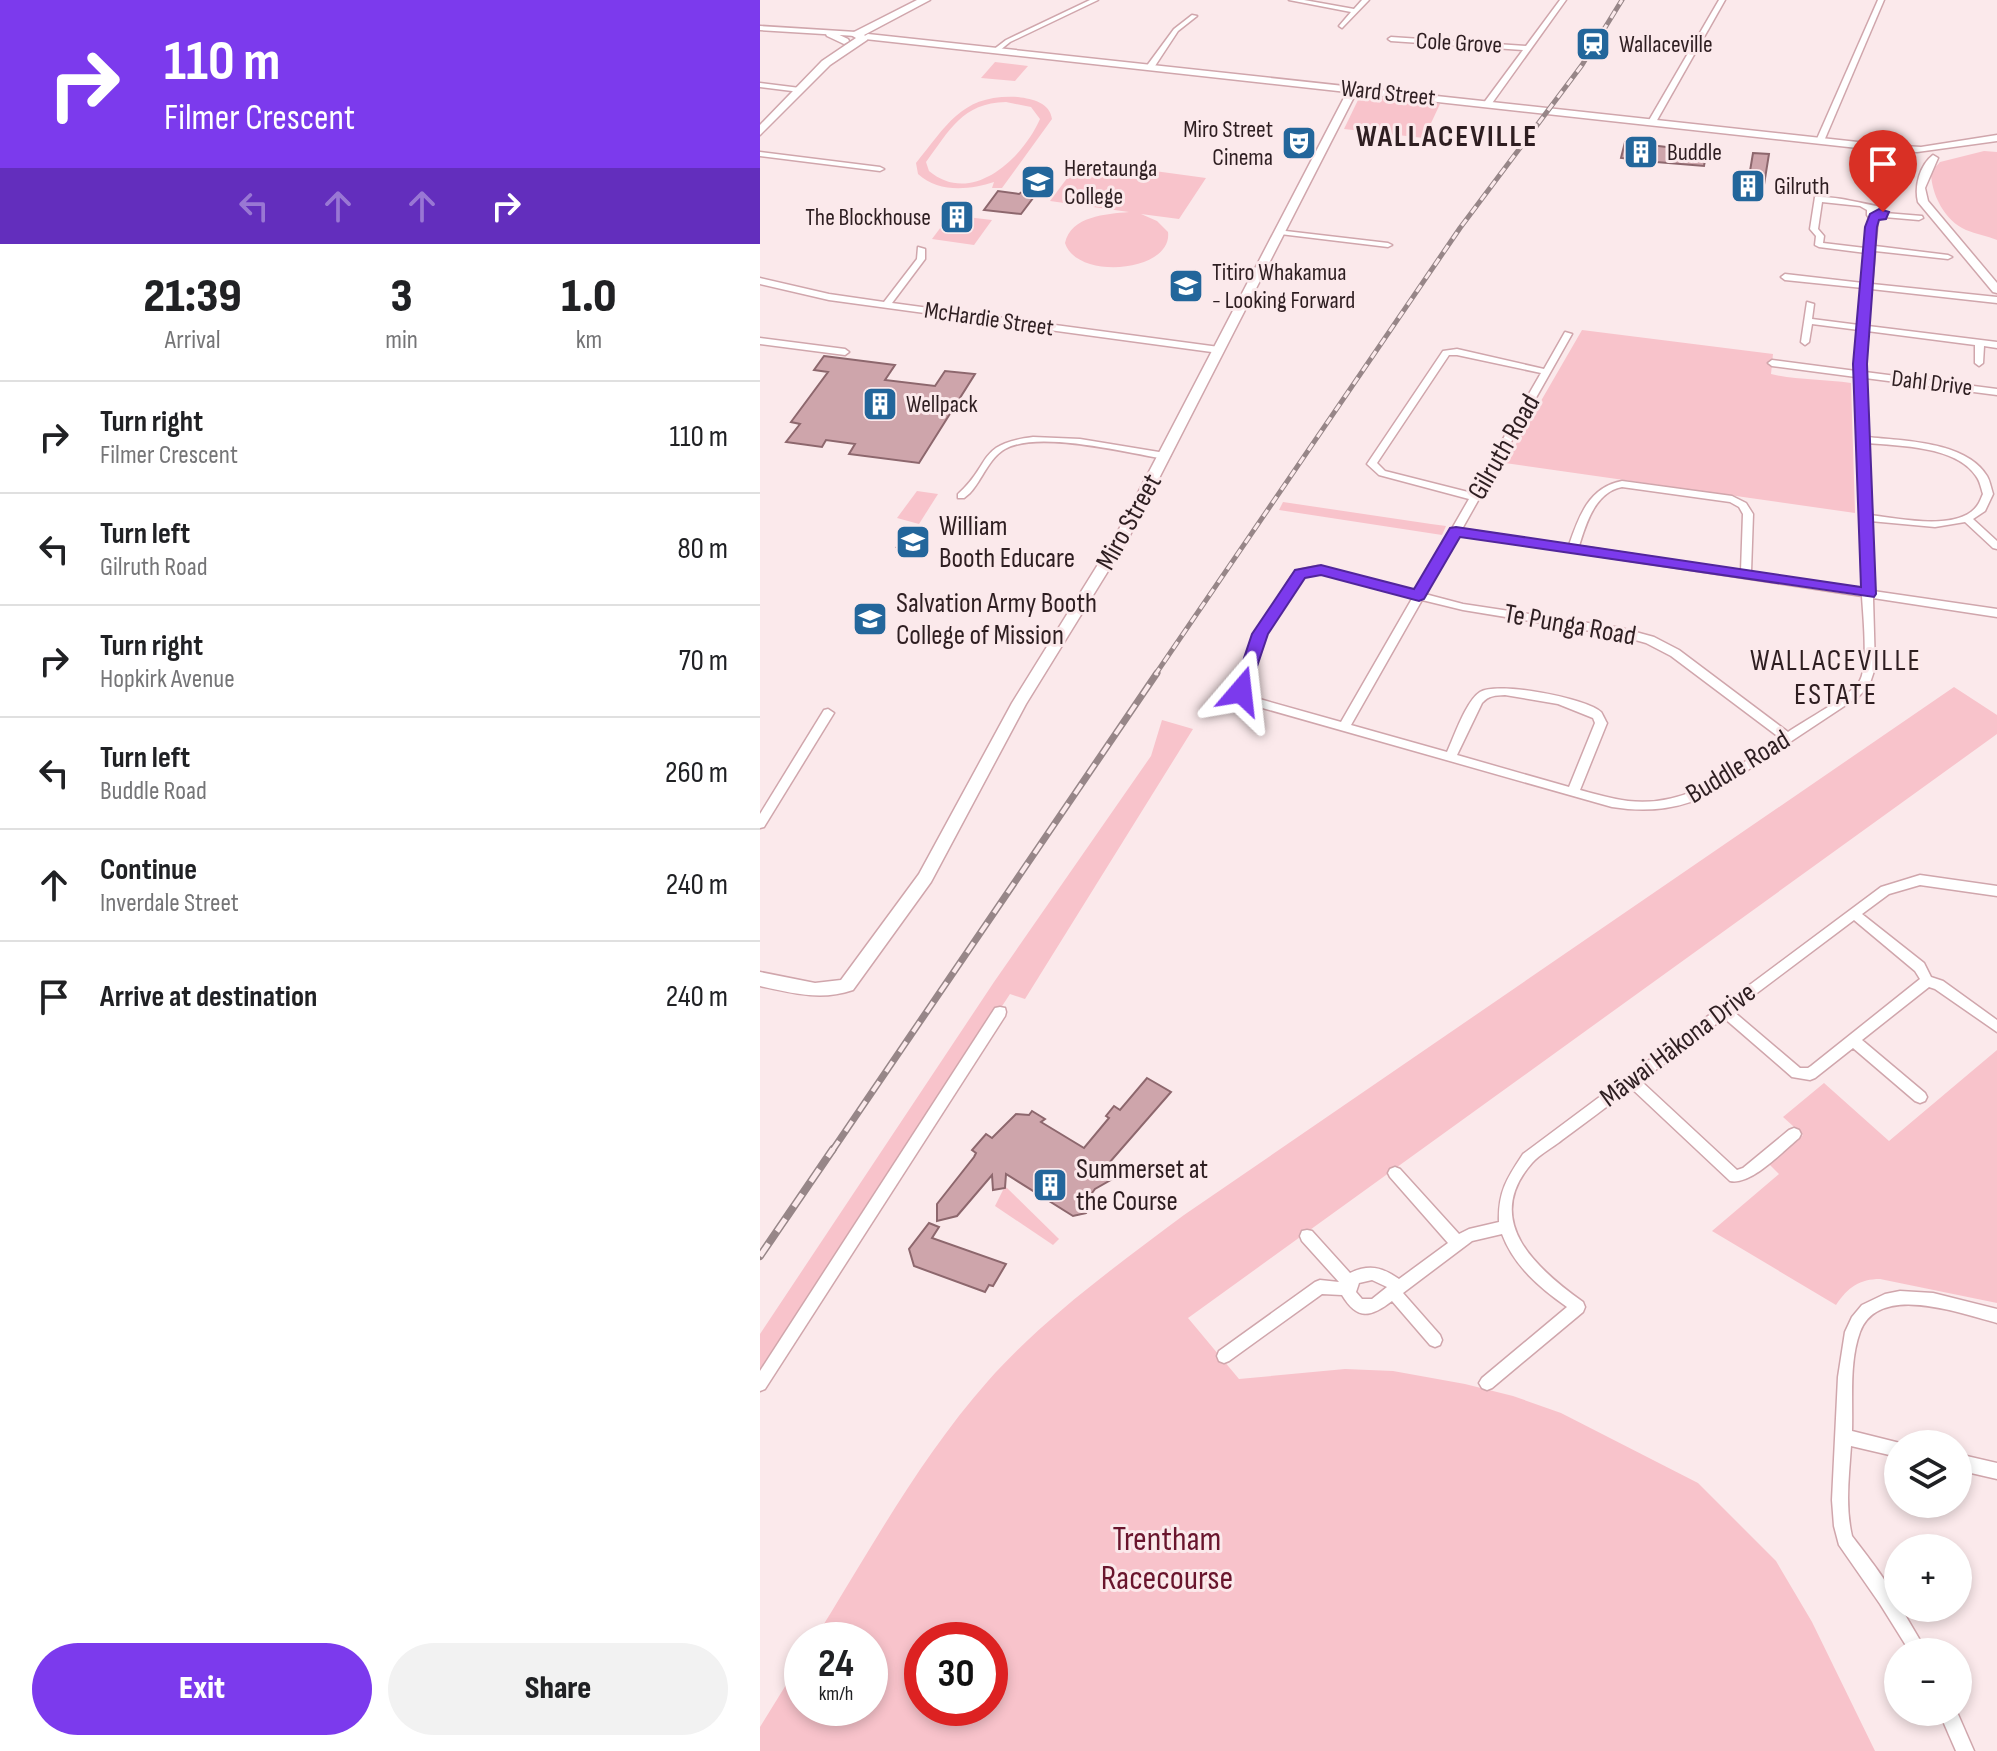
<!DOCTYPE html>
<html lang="en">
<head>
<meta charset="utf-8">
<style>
  :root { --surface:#fff; --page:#f2f2f2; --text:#202124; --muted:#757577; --line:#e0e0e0; --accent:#7c3aed }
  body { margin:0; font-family:"Sofia Sans Condensed",sans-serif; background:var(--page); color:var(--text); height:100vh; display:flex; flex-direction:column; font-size:30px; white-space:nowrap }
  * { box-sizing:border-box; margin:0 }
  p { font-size:26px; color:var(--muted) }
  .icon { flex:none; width:44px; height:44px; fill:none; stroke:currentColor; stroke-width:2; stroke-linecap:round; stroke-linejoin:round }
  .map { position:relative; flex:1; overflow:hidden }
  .panel { display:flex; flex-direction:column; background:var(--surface); width:760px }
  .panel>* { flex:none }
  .banner { background:#7c3aed; color:#fff; overflow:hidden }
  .tools { position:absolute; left:1124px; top:1430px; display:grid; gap:16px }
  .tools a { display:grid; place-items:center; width:88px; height:88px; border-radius:50%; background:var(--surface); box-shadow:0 4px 12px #0003; font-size:40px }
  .speed { position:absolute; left:24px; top:1622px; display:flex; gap:16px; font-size:40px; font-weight:700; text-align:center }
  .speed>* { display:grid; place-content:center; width:104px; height:104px; border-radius:50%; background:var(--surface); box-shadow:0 4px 12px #0003; line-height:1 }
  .speed small { font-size:20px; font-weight:400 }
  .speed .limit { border:12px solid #d22; background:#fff; color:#111 }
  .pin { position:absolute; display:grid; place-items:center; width:68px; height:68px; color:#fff; margin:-82px -34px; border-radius:50% 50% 50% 0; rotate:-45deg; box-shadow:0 0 8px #0007 }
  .pin .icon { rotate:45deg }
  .me { position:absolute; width:88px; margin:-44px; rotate:17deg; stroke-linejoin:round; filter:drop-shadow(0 0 6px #0008) }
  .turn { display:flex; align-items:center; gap:28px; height:168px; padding:0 32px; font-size:36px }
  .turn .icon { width:104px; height:104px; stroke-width:2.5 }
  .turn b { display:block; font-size:56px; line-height:68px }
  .lanes { display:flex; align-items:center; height:76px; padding:0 32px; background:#0003; justify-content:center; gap:40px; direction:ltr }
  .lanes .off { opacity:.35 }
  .eta { display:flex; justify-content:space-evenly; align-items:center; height:136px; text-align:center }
  .eta b { font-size:48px; font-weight:800; line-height:56px }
  .primary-button { display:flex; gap:16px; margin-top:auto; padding:16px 32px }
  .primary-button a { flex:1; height:92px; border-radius:48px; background:var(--accent); color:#fff; font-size:32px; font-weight:800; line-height:92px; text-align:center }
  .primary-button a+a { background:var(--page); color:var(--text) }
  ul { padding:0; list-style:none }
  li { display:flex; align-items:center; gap:24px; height:112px; padding:0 32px; border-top:2px solid var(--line) }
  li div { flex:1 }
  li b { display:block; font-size:30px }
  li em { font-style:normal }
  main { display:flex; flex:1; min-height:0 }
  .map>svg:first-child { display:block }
  .green { fill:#f8c3cb; fill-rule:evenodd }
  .building { fill:#cea5ab; stroke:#8d676d; stroke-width:2 }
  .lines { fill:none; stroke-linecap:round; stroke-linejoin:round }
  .minor-casing { stroke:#d0a6ac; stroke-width:3 }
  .tertiary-casing { stroke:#d0a6ac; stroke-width:3 }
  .secondary-casing { stroke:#d0a6ac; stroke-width:3 }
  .minor { fill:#fff; fill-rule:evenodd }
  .tertiary { fill:#fff; fill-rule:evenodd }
  .secondary { fill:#fff; fill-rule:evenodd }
  .rail-far2-casing { stroke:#978688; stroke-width:5 }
  .rail-far1-casing { stroke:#978688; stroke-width:7 }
  .rail-casing { stroke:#978688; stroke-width:8 }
  .rail-far2 { stroke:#fbe9eb; stroke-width:3; stroke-dasharray:8; stroke-linecap:butt }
  .rail-far1 { stroke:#fbe9eb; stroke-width:4; stroke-dasharray:12; stroke-linecap:butt }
  .rail { stroke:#fbe9eb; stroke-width:5; stroke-dasharray:15; stroke-linecap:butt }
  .route { fill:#7c3aed; stroke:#51269a; stroke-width:2 }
  .labels { text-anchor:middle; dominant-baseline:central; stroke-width:6; stroke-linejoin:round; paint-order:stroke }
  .far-street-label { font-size:24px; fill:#2e1e21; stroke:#fbe9eb }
  .far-poi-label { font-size:24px; fill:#2e1e21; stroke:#fbe9eb; text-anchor:start }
  .street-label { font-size:28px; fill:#2e1e21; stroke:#fbe9eb }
  .poi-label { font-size:28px; fill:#2e1e21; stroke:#fbe9eb; text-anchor:start }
  .far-district-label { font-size:30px; font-weight:bold; letter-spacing:2px; fill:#2e1e21; stroke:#fbe9eb }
  .neighbourhood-label { font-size:30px; letter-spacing:2px; fill:#2e1e21; stroke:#fbe9eb }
  .near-park-label { font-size:34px; fill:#69152d; stroke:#fbe9eb }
</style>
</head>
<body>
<main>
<section class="panel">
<div class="banner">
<div class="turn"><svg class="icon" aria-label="right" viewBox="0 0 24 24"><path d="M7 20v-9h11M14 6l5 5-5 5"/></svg><div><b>110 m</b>Filmer Crescent</div></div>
<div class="lanes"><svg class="icon off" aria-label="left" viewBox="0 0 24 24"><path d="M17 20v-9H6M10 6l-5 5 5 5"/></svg><svg class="icon off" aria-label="ahead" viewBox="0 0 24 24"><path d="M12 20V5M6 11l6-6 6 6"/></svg><svg class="icon off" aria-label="ahead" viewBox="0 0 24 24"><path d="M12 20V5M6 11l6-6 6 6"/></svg><svg class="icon" aria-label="right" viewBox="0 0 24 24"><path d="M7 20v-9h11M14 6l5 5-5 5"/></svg></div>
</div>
<div class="eta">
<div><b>21:39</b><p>Arrival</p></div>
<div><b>3</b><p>min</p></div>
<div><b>1.0</b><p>km</p></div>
</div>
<ul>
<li><svg class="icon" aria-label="right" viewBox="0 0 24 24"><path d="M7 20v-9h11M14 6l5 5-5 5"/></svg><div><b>Turn right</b><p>Filmer Crescent</p></div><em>110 m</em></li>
<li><svg class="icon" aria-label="left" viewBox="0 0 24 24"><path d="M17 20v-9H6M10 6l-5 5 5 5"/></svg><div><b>Turn left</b><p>Gilruth Road</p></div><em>80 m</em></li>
<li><svg class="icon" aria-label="right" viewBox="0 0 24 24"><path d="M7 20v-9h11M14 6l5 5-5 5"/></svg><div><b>Turn right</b><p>Hopkirk Avenue</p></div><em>70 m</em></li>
<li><svg class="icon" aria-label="left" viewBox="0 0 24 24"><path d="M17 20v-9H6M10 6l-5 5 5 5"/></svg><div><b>Turn left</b><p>Buddle Road</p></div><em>260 m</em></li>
<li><svg class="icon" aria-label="ahead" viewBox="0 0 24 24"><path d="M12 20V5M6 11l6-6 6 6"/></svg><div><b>Continue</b><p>Inverdale Street</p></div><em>240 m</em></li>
<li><svg class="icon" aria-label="arrive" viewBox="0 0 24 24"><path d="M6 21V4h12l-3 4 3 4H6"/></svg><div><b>Arrive at destination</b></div><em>240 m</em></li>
</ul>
<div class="primary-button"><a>Exit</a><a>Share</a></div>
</section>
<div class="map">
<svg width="1237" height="1751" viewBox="0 0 1237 1751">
  <rect width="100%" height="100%" fill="#fbe9eb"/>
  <!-- green -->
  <g class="green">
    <path d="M235 62 268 66 255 81 221 78Z"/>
    <path d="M613 96 680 104 664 138 584 129 598 100Z"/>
    <path d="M258 97C273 99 290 103 292 119L242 188H232L234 182C210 190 178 193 158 174L156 163C188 124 202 94 258 97ZM246 102 271 107 280 119C263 158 212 207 169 171L166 162C190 130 202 103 246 102Z"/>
    <path d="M1224 151 1237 152V240C1227 236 1216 234 1206 230 1185 221 1171 194 1171 172L1180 162Z"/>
    <path d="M320 161H321L446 178 419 219 381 214 397 221 408 232C413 272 317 281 305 243 311 216 346 214 369 212L290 201Z"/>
    <path d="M190 215 232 220 214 245 172 239Z"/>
    <path d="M822 330 1013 354 1011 374C1035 380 1064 379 1091 383L1095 513 745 463Z"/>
    <path d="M157 491 178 494 159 524 137 518Z"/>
    <path d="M523 502 671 524 686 526 682 535 519 510Z"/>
    <path d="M1194 687 1237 715V734L428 1318 479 1379 585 1369 633 1371 705 1384 753 1396 801 1413 938 1483 1016 1561 1052 1622 1115 1751H0V1727L42 1659V1708H110V1640H54C109 1552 159 1459 228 1381 285 1317 356 1266 424 1215ZM162 1640H230V1708H162Z"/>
    <path d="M402 720 433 729 265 999 250 994 0 1374V1334L234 982 391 756Z"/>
    <path d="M1237 1050V1303L1120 1279C1100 1279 1088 1287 1076 1305L952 1231 1019 1174 1008 1163 1043 1135 1023 1117 1064 1083 1129 1141Z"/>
    <path d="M245 1186 299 1239 293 1245 235 1206Z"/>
  </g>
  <!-- building -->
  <g class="building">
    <path d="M865 142 915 148 947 150 944 166 896 162 861 158Z"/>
    <path d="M993 153 1009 154 1003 191 987 189Z"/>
    <path d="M266 189 279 190 261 214 224 210 238 191 259 194Z"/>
    <path d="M64 356 135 365 125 380 175 386 185 371 215 374 159 463 89 454 95 444 66 440 62 447 26 442 40 424 31 422 68 372 54 370Z"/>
    <path d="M150 533 168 538 155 552 137 547Z"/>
    <path d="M387 1078 411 1092 349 1163 354 1166 356 1177 335 1189 329 1197 330 1208 326 1213 313 1216 246 1174 245 1188 233 1190 232 1175 197 1216 177 1221V1204L214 1157 216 1153 212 1150 226 1134 232 1138 256 1114 269 1115 272 1111 285 1119 281 1122 324 1148 349 1118 346 1116 354 1106 360 1110Z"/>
    <path d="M169 1223 179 1227 172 1238 246 1264 233 1286 229 1285 225 1292 154 1266 149 1249Z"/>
  </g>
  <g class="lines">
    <!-- minor casing -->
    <g class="minor-casing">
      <g id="minor">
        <path d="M330 0H338L250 42 239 51 233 50 246 40Z"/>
        <path d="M529 0H544L594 9 602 0H609L582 28 579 26 591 12Z"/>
        <path d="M800 0H806L730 106H727L723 104 763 50 631 41 628 39 631 37 766 46Z"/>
        <path d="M959 0H965L896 122 889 124 888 122Z"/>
        <path d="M1118 0H1124L1064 141 1057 143 1056 141Z"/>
        <path d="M432 15 437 16 418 31 393 69H387L386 67 414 29Z"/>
        <path d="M0 26 96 32 99 34 96 36 0 30Z"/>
        <path d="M0 83 40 88 44 90 40 92 0 87Z"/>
        <path d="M0 152 120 167 124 169 120 171 0 156Z"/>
        <path d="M1055 197C1078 196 1100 203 1121 207L1125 213 1162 216 1163 218 1159 220 1124 217 1118 220 1115 246 1188 255 1192 257 1188 259 1115 251 1112 284 1237 297V303L1111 289 1108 326 1237 342V348L1224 346 1223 363 1219 366 1215 363V345L1107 331 1105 372 1237 389V395L1105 378 1107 437C1143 441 1206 441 1227 476 1230 481 1231 488 1233 494L1225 511 1213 519 1237 541V549L1233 548 1205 522 1175 527 1110 521 1113 591 1237 609V617L1113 598 1115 668 1109 686 1098 697 956 791C922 809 890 813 852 807L492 705 481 700 476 688 495 634 531 577 539 570 558 566 656 591 709 499 619 475 607 464 683 351 697 349 784 369 805 332 812 334 702 529 809 545C819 516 829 487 862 481L972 496 986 503 993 514 991 572 1102 589 1096 377 1012 366 1008 363 1012 360 1096 371 1099 330 1052 324 1049 342 1045 345 1041 342 1047 302 1054 304 1052 319 1099 325 1103 288 1025 280 1021 277 1025 274 1103 283 1106 253 1059 247 1055 245 1056 236 1050 229ZM1062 202 1100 206 1107 210V215L1110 219 1107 246 1105 248 1063 243 1064 236 1058 229ZM689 355H697L781 373 712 493 625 471 617 463ZM1107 443C1140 446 1196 446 1216 476 1220 481 1221 488 1223 494 1221 498 1220 502 1217 506 1198 532 1137 518 1110 515ZM862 487 970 502 979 507 983 514 981 571 819 546C826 524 835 492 862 487ZM699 535 1102 596C1103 615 1109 668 1099 682 1090 696 1044 721 1028 732L919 650 894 637 861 628 703 604 665 594ZM558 572 653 597 581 722 496 698 489 695 486 688 505 634 539 581 546 575ZM662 600 703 610 861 636 886 643 911 656 1020 738C972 769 930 808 868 801 852 799 836 794 820 790L847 723C846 722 842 713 841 712 826 698 737 681 720 692 706 701 694 737 687 752L591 725ZM745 695 798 704 833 718 835 723 809 787 697 755 722 703C729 695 735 696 745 695Z"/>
        <path d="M517 230 628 243 632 245 628 247 520 234H517Z"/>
        <path d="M158 247 165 249V259L132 303 459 347 463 350 459 353 69 300 0 284V278L69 294 124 302 157 259Z"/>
        <path d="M0 338 85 349 89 352 85 355 0 344Z"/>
        <path d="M273 437 320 439 405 453 410 456 405 459C367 453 278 430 245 449 229 458 222 480 210 493L204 498H198V494C232 464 216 444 273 437Z"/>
        <path d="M68 709 74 713 4 827 0 828V814L64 710Z"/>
        <path d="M1160 875 1237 886V896L1160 885 1129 894 1102 914 1164 963 1171 977 1183 981 1237 1020V1032L1175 989 1169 987 1102 1040 1165 1093 1167 1097 1165 1101 1160 1103 1155 1101 1093 1048 1055 1078 1050 1080 1032 1077 964 1018 881 1081 977 1170 983 1168 1029 1130 1034 1128 1039 1130 1041 1134 1039 1138C1023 1151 991 1186 970 1181L871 1088C848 1106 825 1123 802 1140 792 1148 780 1154 772 1163 721 1221 777 1269 823 1302L825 1307 823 1312 732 1388 727 1390 722 1388 719 1383 722 1378 807 1307C780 1288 754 1266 742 1234L712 1241 643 1293 680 1335 682 1340 680 1345 675 1347 670 1345 632 1301C610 1318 597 1320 582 1295L562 1294 469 1361 464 1363 459 1361 457 1356 459 1351 555 1282 560 1280 579 1282 542 1241 540 1236 542 1231 547 1230 552 1231 590 1273C609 1264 622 1267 639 1279L688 1243 630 1177 628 1173 630 1169 635 1167 640 1169 699 1234 709 1229 739 1222C738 1192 747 1178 763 1154L1121 887ZM1094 920 1155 971 1160 979 1051 1066 1048 1068H1040L973 1011ZM612 1280 627 1287 612 1299H602L596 1292 599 1283Z"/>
        <path d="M240 1007 245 1008 246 1012 245 1016 5 1389 0 1391V1371L235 1008Z"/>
        <path d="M1140 1291 1173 1293 1237 1309V1323C1201 1314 1119 1282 1100 1332 1089 1362 1093 1399 1092 1431L1144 1444H1138V1457L1091 1446C1089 1476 1085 1506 1092 1536 1103 1551 1137 1592 1138 1608H1141L1167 1652H1150L1120 1604 1079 1545 1074 1526 1072 1500 1078 1377 1085 1332 1092 1317 1102 1305 1125 1294Z"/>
        <path d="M1198 1454 1237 1463V1479L1198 1470Z"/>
        <path d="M1179 1712H1197L1214 1751H1196Z"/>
      </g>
    </g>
    <!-- tertiary casing -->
    <g class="tertiary-casing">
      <g id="tertiary">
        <path d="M108 34 1125 145 1161 147 1237 135V141L1157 152 1125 151 596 93 369 537 266 704 171 882 93 990C61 1001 32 993 0 986V972L55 983 81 980 159 874 252 703 355 537 587 92 105 39 103 37Z"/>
        <path d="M1173 155 1178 158 1165 188 1168 201 1237 283V293L1233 292 1158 202C1154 186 1160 165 1173 155Z"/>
      </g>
    </g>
    <!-- secondary casing -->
    <g class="secondary-casing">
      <g id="secondary">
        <path d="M157 0H170L104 35 108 38 107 40 70 65 0 135V125L62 61 96 38 91 35 92 33Z"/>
        <path d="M71 31 88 39 89 41 84 44 67 36 66 34Z"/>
      </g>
    </g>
    <!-- minor -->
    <use href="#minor" class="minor"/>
    <!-- tertiary -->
    <use href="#tertiary" class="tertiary"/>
    <!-- secondary -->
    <use href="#secondary" class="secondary"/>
    <!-- rail-far2 casing -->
    <g class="rail-far2-casing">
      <path id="rail-far2" d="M395 675 700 228 822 65 862 0"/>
    </g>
    <!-- rail-far1 casing -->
    <g class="rail-far1-casing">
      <path id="rail-far1" d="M72 1151 397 673"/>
    </g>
    <!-- rail casing -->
    <g class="rail-casing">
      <path id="rail" d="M0 1256 73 1149"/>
    </g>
    <!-- rail-far2 -->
    <use href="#rail-far2" class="rail-far2"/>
    <!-- rail-far1 -->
    <use href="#rail-far1" class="rail-far1"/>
    <!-- rail -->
    <use href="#rail" class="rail"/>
  </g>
  <!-- route -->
  <path class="route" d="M1119 209 1129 212 1126 219 1119 220 1117 227 1107 364 1116 594 1114 597 700 537 664 599 659 601 561 575 545 578 508 634 487 696H475L473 691 492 634 535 570 561 565 654 589 690 528 696 527 1101 587 1093 364 1105 227 1110 214Z"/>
  <!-- icons -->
  <defs>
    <g id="station-square" transform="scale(1.8)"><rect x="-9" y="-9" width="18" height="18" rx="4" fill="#23669b" stroke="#fbe9eb"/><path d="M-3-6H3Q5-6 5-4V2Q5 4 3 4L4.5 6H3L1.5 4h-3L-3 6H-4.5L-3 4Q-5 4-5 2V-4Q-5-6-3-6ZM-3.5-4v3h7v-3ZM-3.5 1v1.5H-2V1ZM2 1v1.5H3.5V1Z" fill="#fff"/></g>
    <g id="theatre-square" transform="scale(1.8)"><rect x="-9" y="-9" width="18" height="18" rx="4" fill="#23669b" stroke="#fbe9eb"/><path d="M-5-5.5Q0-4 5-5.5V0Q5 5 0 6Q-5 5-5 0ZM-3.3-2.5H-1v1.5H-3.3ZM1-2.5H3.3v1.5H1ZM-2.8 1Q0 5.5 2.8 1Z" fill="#fff"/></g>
    <g id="building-square" transform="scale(1.8)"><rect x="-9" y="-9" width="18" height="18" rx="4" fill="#23669b" stroke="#fbe9eb"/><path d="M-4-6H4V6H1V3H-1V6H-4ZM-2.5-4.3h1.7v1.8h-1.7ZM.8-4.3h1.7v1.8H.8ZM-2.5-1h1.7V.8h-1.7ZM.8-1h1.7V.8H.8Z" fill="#fff"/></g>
    <g id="school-square" transform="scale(1.8)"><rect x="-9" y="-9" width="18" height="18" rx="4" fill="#23669b" stroke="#fbe9eb"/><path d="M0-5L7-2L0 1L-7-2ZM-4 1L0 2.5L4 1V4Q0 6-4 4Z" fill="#fff"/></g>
    <g id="university-square" transform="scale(1.8)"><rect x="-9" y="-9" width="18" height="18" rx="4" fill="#23669b" stroke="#fbe9eb"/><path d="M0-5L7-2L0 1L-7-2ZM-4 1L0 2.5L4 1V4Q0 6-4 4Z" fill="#fff"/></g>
  </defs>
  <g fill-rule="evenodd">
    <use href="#station-square" x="833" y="44"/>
    <use href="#theatre-square" x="539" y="143"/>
    <use href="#building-square" x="881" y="152"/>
    <use href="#school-square" x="278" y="182"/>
    <use href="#building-square" x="988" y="186"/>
    <use href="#building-square" x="197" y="217"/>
    <use href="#school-square" x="426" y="286"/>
    <use href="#building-square" x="120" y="404"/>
    <use href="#school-square" x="153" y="542"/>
    <use href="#university-square" x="110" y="619"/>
    <use href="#building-square" x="290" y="1185"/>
  </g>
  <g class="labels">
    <!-- far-street labels -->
    <g class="far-street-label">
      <text transform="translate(699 43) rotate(3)">Cole Grove</text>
      <text transform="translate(628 93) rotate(6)">Ward Street</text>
      <text transform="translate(229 319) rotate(8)">McHardie Street</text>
      <text transform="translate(1172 383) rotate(7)">Dahl Drive</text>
    </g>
    <!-- far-poi labels -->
    <g class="far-poi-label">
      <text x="859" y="44">Wallaceville</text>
      <text x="513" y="129" text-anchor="end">Miro Street<tspan x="513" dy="28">Cinema</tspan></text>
      <text x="907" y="152">Buddle</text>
      <text x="304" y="168">Heretaunga<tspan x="304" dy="28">College</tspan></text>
      <text x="1014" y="186">Gilruth</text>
      <text x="171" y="217" text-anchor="end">The Blockhouse</text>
      <text x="452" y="272">Titiro Whakamua<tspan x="452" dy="28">- Looking Forward</tspan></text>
      <text x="146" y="404">Wellpack</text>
    </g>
    <!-- street labels -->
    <g class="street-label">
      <text transform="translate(744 447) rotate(-60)">Gilruth Road</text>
      <text transform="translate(369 522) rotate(-61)">Miro Street</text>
      <text transform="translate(810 625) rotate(10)">Te Punga Road</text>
      <text transform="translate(978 767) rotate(-31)">Buddle Road</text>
      <text transform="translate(918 1045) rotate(-37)">Māwai Hākona Drive</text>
    </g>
    <!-- poi labels -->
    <g class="poi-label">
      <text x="179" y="526">William<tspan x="179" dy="32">Booth Educare</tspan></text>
      <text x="136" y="603">Salvation Army Booth<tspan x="136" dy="32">College of Mission</tspan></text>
      <text x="316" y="1169">Summerset at<tspan x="316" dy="32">the Course</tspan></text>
    </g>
    <!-- far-district labels -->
    <g class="far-district-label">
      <text x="687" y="137">WALLACEVILLE</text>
    </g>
    <!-- neighbourhood labels -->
    <g class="neighbourhood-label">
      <text x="1076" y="661">WALLACEVILLE<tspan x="1076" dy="34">ESTATE</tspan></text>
    </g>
    <!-- near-park labels -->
    <g class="near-park-label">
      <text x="407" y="1539">Trentham<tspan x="407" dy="39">Racecourse</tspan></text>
    </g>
  </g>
</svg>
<div class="tools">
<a><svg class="icon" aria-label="layers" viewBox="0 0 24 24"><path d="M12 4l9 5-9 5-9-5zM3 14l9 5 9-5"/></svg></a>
<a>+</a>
<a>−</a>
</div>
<div class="speed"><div>24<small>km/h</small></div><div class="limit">30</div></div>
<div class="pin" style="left:1123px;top:212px;background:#d93025"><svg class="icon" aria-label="arrive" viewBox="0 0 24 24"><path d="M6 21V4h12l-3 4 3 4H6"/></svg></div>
<svg class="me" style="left:481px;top:691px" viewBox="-20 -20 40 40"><path d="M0-17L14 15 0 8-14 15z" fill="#7c3aed" stroke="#fff" stroke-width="4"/></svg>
</div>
</main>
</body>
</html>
